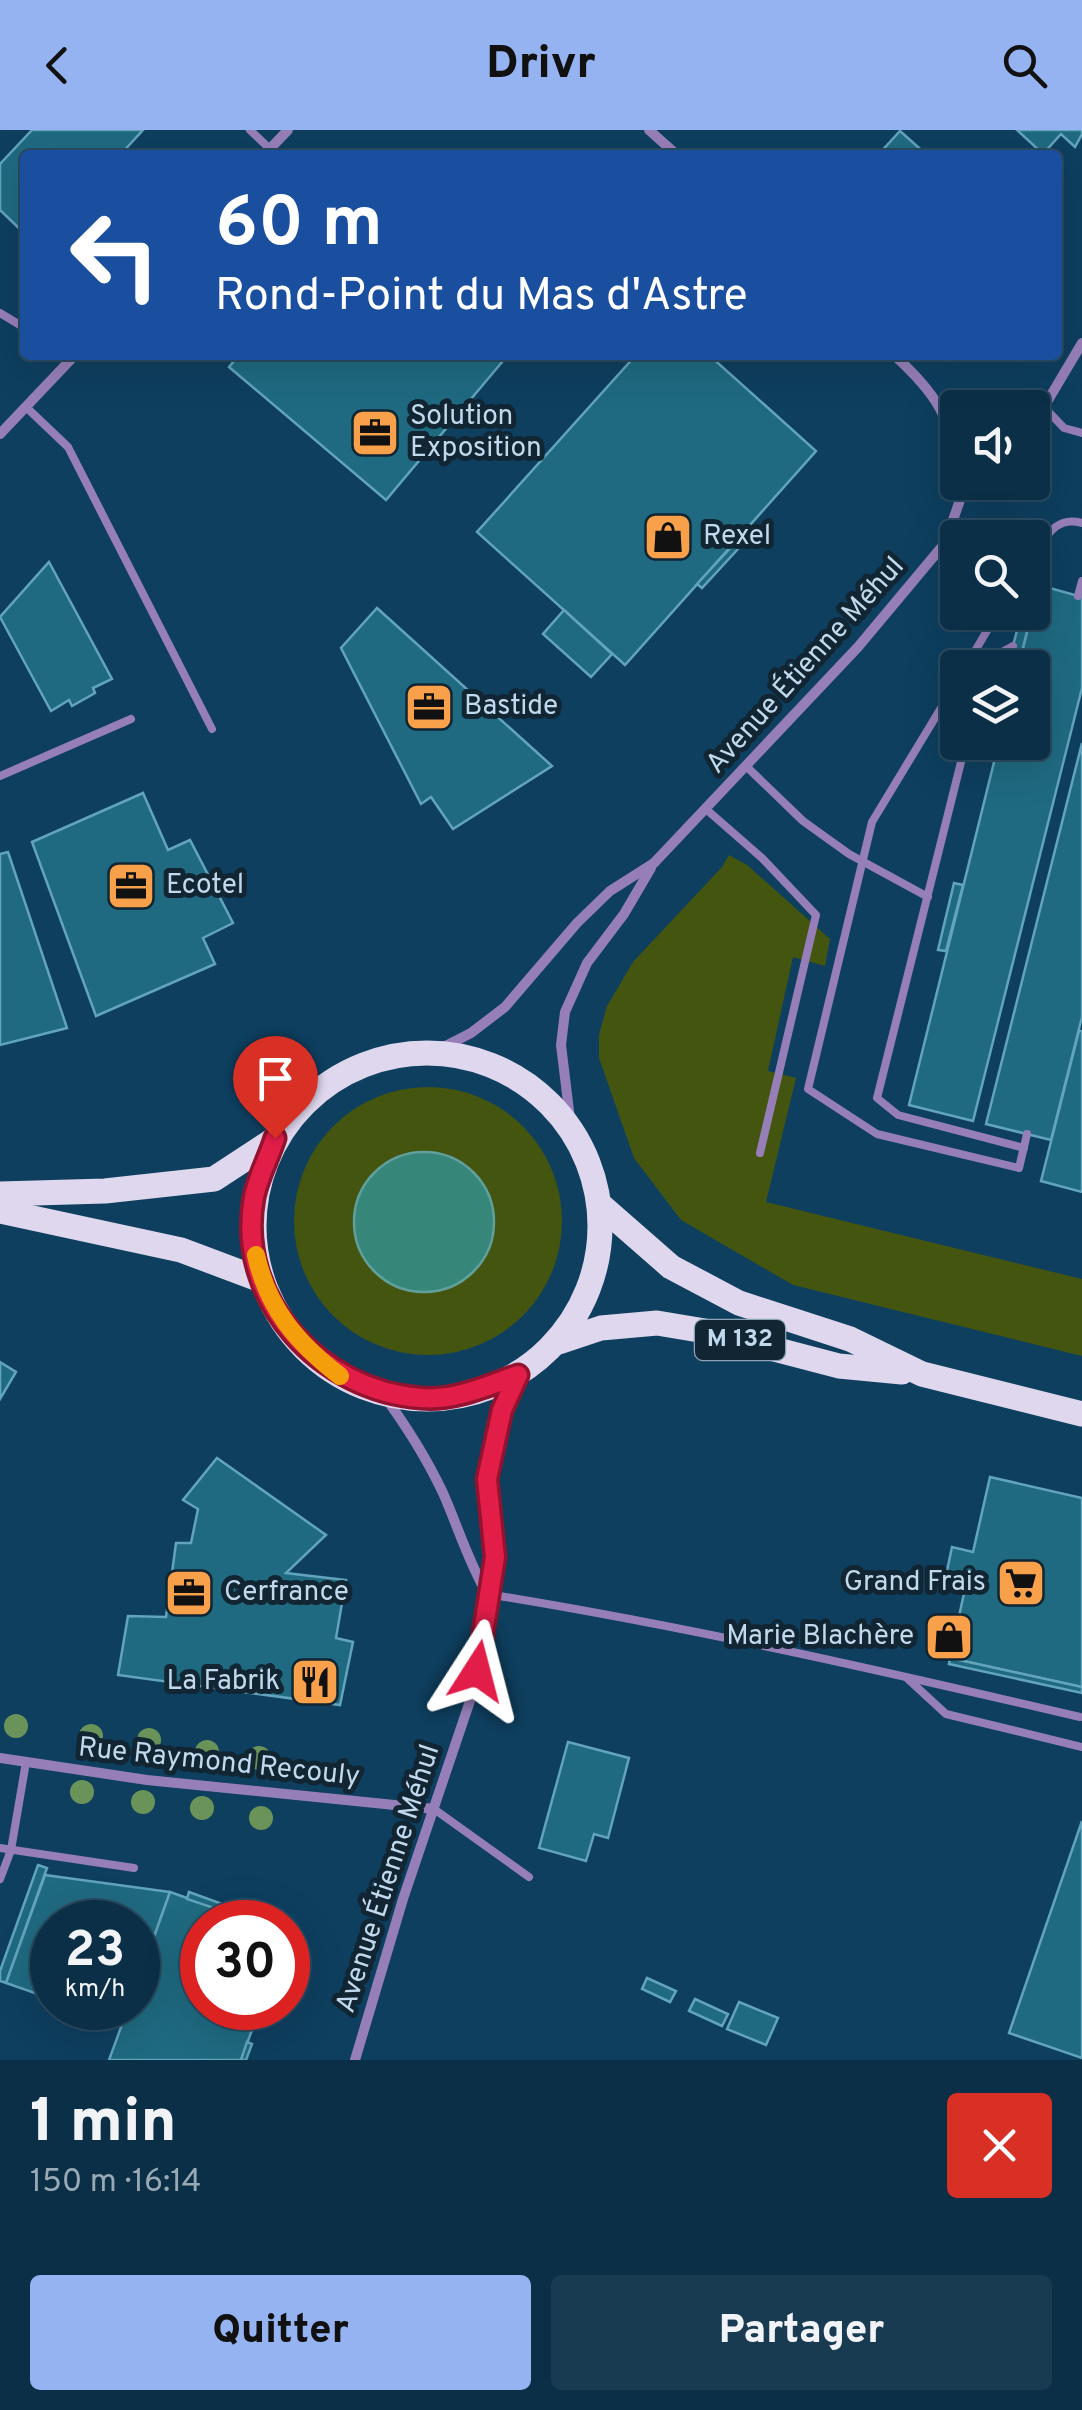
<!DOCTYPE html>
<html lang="fr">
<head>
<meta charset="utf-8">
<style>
  :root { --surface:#0a2f47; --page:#183b52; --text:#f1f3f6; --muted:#99a9b4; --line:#2a4a60; --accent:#95b2f1 }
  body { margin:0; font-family:Overpass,sans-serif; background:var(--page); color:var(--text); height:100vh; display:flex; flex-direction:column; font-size:38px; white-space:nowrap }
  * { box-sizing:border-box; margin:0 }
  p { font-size:32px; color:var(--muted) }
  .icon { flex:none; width:55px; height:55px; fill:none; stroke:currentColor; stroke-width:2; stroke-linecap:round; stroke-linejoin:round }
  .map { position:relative; height:1930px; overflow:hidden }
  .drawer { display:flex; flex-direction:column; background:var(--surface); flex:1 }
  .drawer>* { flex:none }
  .hud { position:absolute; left:20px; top:20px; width:1042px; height:210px; border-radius:10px; box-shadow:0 10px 40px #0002,0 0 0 2px var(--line); background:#1a4fa0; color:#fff; overflow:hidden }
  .buttons { position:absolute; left:940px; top:260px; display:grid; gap:20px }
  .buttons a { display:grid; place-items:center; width:110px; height:110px; border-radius:10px; background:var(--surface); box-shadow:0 10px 40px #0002,0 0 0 2px var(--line); font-size:50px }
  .speed { position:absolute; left:30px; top:1770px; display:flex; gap:20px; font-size:50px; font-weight:700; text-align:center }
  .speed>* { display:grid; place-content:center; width:130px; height:130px; border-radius:50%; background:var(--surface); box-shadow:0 10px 40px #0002,0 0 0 2px var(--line); line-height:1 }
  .speed small { font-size:25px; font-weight:400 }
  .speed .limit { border:15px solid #d22; background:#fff; color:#111 }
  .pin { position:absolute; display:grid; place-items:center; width:85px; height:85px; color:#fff; margin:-102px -42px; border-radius:50% 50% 50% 0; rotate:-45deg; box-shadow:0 0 10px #0007 }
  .pin .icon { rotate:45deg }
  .me { position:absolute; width:110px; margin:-55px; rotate:9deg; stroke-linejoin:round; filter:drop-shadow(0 0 8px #0008) }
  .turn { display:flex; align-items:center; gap:35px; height:210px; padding:0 30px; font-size:45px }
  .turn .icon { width:130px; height:130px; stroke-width:2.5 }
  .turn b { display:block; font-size:70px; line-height:85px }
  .round { display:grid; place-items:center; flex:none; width:105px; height:105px; border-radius:10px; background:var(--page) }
  .head { display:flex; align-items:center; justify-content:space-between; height:170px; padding:0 30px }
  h1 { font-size:60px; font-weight:800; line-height:75px }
  .action { display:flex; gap:20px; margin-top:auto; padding:20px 30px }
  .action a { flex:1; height:115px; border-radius:10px; background:var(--accent); color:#111; font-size:40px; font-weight:800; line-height:115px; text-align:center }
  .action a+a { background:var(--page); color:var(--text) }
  header { display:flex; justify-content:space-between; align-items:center; height:130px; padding:0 30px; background:var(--accent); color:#111; font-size:45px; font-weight:800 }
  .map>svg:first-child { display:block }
  .green { fill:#445510 }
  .water { fill:#36867a; stroke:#609f9c; stroke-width:2.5 }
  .building { fill:#1f6a81; stroke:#62a4bb; stroke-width:2.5 }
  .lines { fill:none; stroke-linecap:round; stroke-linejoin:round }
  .lane { stroke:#967fb8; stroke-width:8 }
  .street { stroke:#967fb8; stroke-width:10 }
  .primary { stroke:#dfd7ee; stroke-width:25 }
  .tree { fill:#6a9359 }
  .route-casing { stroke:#92132f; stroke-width:25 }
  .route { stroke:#e11d48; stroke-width:18 }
  .slow { stroke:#f59e0b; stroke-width:18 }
  .labels { text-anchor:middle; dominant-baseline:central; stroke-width:10; stroke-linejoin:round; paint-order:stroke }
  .shield { fill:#112533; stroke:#8ca3b5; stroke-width:2.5 }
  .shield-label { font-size:25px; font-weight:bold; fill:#c1d9ed }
  .poi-label { font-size:28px; fill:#c1d9ed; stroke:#112533; text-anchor:start }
  .street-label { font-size:28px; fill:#c1d9ed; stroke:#112533 }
</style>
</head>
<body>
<header><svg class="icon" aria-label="back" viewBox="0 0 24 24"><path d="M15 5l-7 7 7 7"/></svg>Drivr<svg class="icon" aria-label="search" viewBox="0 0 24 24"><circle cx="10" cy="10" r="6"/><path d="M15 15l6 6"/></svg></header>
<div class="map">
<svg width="1082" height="1930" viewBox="0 0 1082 1930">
  <rect width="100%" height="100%" fill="#0e3f5f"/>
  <!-- green -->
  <g class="green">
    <path d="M729 725 747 735 830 809 825 836 793 827 768 941 796 948 766 1072 1082 1149V1226L793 1155 681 1090 634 1028 599 928V905L607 876 633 832 722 737Z"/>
    <circle cx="428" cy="1091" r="134"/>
  </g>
  <!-- water -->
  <circle class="water" cx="424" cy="1092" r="70"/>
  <!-- building -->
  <g class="building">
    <path d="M32 0H143L120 25H25V104L0 80V34Z"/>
    <path d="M1017 0H1082V4L1075 17 1061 4 1043 24Z"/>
    <path d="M900 1 927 25H878Z"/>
    <path d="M239 225H508L386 370 229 237Z"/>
    <path d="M636 225H709L816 321 625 535 477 402Z"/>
    <path d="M733 415 738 419 702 458 697 454Z"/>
    <path d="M49 432 112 549 93 558 95 563 72 576 69 570 51 581 0 487Z"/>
    <path d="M1039 455 1082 467V558L973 991 909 975 999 612H1032V538H1018Z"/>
    <path d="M377 478 552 636 453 699 431 667 421 674 341 518Z"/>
    <path d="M564 480 612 524 591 547 543 504Z"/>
    <path d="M1022 482 1031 485 1018 538H1007Z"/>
    <path d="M1082 613V887L1051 1010 986 994Z"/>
    <path d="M143 663 168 720 190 710 233 793 203 808 215 834 96 886 32 712Z"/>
    <path d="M8 722 67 898 0 915V724Z"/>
    <path d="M954 753 963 755 946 821 938 820Z"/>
    <path d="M1079 901H1082V1062L1041 1051Z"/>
    <path d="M0 1232 16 1242 0 1269Z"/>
    <path d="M217 1328 326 1405 286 1443 346 1450 336 1508 353 1512 340 1575 118 1545 128 1486 166 1487 176 1413H191L198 1379 183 1370Z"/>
    <path d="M990 1347 1082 1368V1557L950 1528 966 1454 945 1450 952 1417 973 1422Z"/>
    <path d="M950 1528 1082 1557V1563L949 1534Z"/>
    <path d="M568 1612 629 1628 608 1708 594 1704 586 1731 539 1718Z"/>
    <path d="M1082 1691V1928L1009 1903Z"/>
    <path d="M38 1735 47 1738 6 1853 0 1851V1841Z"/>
    <path d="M45 1745 170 1762 138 1852V1792H52V1869L6 1853Z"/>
    <path d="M170 1762 255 1792H202V1878H260L241 1930H109L128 1878H138V1852Z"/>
    <path d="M189 1762 269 1791 255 1792 187 1769Z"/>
    <path d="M647 1848 676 1861 670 1872 642 1859Z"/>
    <path d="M695 1869 728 1884 722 1896 689 1881Z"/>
    <path d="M739 1872 778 1888 766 1915 727 1899Z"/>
    <path d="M76 1878H128L122 1894Z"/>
    <path d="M247 1912 252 1914 246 1930H241Z"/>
  </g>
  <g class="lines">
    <!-- lane -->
    <g class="lane">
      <path d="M250 0 270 19"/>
      <path d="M0 183 25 198"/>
      <path d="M26 277 68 317 212 599"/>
      <path d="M1044 277 1064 298 1082 303"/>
      <path d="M1032 427C1046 408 1055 385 1082 393"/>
      <path d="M1078 466 1082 451"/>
      <path d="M965 538 998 482"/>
      <path d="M988 538 995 526 1013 516"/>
      <path d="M958 550 872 692 808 959 877 1004 1019 1038 1027 1004"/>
      <path d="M966 612 877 968 898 985 1024 1018"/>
      <path d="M747 637 803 691 849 724 928 767"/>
      <path d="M0 646 131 589"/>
      <path d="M707 680 762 728 816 785 760 1023"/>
      <path d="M487 1464C686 1496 883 1541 1080 1587"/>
      <path d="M908 1549 946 1584 1082 1617"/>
      <path d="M434 1679 529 1747"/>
      <path d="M0 1718 134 1738"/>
      <path d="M0 1749 11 1720 26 1632"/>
    </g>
    <!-- street -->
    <g class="street">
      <path d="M649 0 677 25"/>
      <path d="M264 25 288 0"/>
      <path d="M894 225C936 263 952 288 958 345"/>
      <path d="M1032 288 1044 277 1082 213"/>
      <path d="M0 304 75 225"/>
      <path d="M434 922 471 903 505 877 577 793 610 761 654 733 858 517 945 413 960 370 958 352"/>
      <path d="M571 997 561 915 565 882 587 833 624 784 651 738"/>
      <path d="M382 1263C405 1294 426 1327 443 1363 458 1397 468 1431 487 1464"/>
      <path d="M0 1628 147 1650 434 1679"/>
      <path d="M355 1930 403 1769 472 1565 495 1427 487 1349 502 1280 518 1245"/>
    </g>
    <!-- primary -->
    <g class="primary">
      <circle cx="427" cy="1096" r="173"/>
      <path d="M0 1064 105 1061 214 1049 275 1009"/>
      <path d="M599 1074 671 1137 739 1173 850 1209 922 1244 1082 1284"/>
      <path d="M0 1081 181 1120 261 1150"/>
      <path d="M559 1212 601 1198 657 1193 705 1201 839 1236 902 1242"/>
    </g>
  </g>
  <!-- trees -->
  <g class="tree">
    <circle cx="16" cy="1596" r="12"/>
    <circle cx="91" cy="1606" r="12"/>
    <circle cx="149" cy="1610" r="12"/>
    <circle cx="207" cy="1622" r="12"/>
    <circle cx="259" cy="1628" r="12"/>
    <circle cx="82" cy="1662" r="12"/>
    <circle cx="143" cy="1672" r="12"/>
    <circle cx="202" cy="1678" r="12"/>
    <circle cx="261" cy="1688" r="12"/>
  </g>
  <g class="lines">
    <!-- route casing -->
    <g class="route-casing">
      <path id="route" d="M275 1008C269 1027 258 1047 254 1067 235 1170 321 1261 421 1268 454 1271 487 1256 518 1245L502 1280 487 1349 495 1427 477 1541"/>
    </g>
    <!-- route -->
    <use href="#route" class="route"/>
    <!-- slow -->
    <path class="slow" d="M256 1125C268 1179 297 1213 340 1246"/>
  </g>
  <!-- icons -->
  <defs>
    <g id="office-square" transform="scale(2.5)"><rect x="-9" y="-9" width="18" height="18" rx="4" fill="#f8a14a" stroke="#112533"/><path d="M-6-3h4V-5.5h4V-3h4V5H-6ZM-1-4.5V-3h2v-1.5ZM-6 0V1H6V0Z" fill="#111"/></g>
    <g id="shop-square" transform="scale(2.5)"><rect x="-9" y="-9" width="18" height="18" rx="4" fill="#f8a14a" stroke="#112533"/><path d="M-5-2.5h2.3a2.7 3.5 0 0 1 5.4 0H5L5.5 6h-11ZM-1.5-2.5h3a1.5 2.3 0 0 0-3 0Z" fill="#111"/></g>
    <g id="supermarket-square" transform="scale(2.5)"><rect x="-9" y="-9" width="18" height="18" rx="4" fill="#f8a14a" stroke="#112533"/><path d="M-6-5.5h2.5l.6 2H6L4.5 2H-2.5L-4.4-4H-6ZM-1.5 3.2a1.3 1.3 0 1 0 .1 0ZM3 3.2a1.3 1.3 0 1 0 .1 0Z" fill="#111"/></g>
    <g id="restaurant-square" transform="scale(2.5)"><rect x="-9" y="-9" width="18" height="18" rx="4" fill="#f8a14a" stroke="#112533"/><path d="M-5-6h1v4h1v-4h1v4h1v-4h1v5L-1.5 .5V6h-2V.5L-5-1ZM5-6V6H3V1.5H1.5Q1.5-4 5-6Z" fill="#111"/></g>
  </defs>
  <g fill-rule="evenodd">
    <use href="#office-square" x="375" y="303"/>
    <use href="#shop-square" x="668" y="407"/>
    <use href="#office-square" x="429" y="577"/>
    <use href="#office-square" x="131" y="756"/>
    <use href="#supermarket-square" x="1021" y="1453"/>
    <use href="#office-square" x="189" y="1463"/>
    <use href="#shop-square" x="949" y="1507"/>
    <use href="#restaurant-square" x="315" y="1552"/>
  </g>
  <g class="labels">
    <!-- shield labels -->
    <rect class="shield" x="695" y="1190" width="90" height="40" rx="8"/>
    <g class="shield-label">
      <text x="740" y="1210">M 132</text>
    </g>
    <!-- poi labels -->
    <g class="poi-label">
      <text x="410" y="287">Solution<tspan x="410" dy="32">Exposition</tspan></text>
      <text x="703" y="407">Rexel</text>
      <text x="464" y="577">Bastide</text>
      <text x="166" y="756">Ecotel</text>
      <text x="986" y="1453" text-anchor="end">Grand Frais</text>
      <text x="224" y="1463">Cerfrance</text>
      <text x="914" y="1507" text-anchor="end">Marie Blachère</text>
      <text x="280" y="1552" text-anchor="end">La Fabrik</text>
    </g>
    <!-- street labels -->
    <g class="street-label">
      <text transform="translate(806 536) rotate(-48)">Avenue Étienne Méhul</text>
      <text transform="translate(219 1633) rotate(6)">Rue Raymond Recouly</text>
      <text transform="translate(389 1749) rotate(-72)">Avenue Étienne Méhul</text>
    </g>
  </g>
</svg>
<div class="buttons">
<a><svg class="icon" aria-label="sound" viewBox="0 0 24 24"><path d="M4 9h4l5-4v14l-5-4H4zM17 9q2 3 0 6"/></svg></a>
<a><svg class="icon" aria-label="search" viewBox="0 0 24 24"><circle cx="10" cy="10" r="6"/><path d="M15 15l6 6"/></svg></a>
<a><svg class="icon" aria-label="layers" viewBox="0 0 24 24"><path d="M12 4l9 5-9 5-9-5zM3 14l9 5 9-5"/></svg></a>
</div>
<div class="speed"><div>23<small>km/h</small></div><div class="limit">30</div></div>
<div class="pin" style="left:275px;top:1008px;background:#d93025"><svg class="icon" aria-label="arrive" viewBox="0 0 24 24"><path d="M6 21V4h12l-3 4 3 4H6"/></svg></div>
<svg class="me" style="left:477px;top:1541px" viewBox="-20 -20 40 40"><path d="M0-17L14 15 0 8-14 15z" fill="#e11d48" stroke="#fff" stroke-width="4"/></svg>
<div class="hud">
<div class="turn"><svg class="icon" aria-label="left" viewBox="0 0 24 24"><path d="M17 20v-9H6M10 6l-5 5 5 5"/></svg><div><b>60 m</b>Rond-Point du Mas d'Astre</div></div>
</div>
</div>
<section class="drawer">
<div class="head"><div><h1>1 min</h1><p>150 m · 16:14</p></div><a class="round" style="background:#d93025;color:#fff"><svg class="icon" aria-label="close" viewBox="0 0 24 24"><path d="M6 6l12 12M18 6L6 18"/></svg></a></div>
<div class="action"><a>Quitter</a><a>Partager</a></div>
</section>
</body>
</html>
